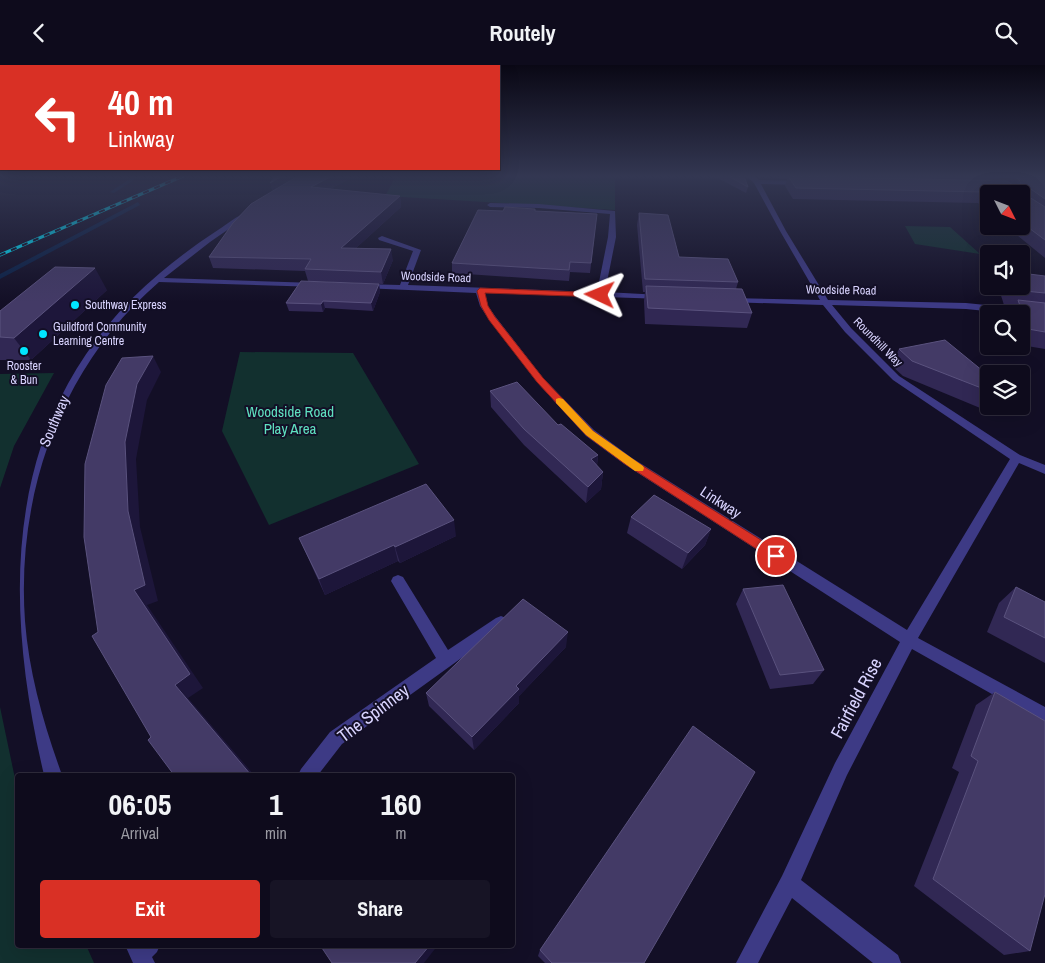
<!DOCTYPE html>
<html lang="en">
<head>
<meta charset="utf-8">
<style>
  :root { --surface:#0e0b1c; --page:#171425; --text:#f1f3f6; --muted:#9b9ba3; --line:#2e2b3b; --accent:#d93025 }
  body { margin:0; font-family:"Archivo Narrow",sans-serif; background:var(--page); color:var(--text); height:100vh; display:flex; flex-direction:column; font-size:19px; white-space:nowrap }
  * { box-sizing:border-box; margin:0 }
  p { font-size:16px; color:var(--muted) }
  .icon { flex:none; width:28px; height:28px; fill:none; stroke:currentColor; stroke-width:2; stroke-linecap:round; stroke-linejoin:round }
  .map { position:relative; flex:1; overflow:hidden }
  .panel { position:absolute; left:15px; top:708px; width:500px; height:175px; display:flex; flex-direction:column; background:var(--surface); border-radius:5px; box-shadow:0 5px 20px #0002,0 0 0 1px var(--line) }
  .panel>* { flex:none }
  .hud { position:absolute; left:0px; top:0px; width:500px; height:105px; box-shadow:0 5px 20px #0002,0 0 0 1px var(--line); background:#d93025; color:#fff; overflow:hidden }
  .needle { width:32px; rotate:132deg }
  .controls { position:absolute; left:980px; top:120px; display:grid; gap:10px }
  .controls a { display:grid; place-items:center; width:50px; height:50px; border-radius:5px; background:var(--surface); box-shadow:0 5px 20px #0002,0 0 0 1px var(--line); font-size:25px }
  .pin { position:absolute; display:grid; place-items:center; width:42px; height:42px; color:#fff; margin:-21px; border:2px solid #fff; border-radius:50%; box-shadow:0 1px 5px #0007 }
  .me { position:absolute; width:55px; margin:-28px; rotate:272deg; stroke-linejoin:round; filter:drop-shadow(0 0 4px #0008) }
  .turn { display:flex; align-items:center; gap:18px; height:105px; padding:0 25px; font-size:22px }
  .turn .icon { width:65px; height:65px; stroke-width:2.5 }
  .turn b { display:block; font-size:35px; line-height:42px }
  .eta { display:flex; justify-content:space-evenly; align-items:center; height:85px; text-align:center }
  .eta b { font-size:30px; font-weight:700; line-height:35px }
  .cta { display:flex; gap:10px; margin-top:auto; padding:10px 25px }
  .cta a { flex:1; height:58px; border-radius:5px; background:var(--accent); color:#fff; font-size:20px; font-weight:700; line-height:58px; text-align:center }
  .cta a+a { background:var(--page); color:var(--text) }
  header { display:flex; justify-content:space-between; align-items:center; height:65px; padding:0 25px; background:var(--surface); font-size:22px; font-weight:700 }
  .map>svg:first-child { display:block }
  .green { fill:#12302f }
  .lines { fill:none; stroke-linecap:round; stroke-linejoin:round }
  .stream { fill:#0c2248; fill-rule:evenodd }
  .minor { fill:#3d3a85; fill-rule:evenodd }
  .rail-casing { stroke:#00e5ff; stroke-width:3 }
  .rail { stroke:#130f26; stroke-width:2; stroke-dasharray:6; stroke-linecap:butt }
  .wall { fill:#312854 }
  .shaded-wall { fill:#1d163a }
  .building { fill:#433a66; stroke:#5a527e }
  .route { fill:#d93025; stroke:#8d1f18 }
  .slow { fill:#f59e0b }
  .poi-dot { fill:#00e5ff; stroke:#130f26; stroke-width:2 }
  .labels { text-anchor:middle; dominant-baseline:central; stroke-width:4; stroke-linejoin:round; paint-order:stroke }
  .far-street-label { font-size:12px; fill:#d9d4ff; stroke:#130f26 }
  .far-poi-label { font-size:12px; fill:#d9d4ff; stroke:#130f26; text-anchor:start }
  .park-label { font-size:15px; fill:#5fe0c0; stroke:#130f26 }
  .street-label { font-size:15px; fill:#d9d4ff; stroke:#130f26 }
  .near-street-label { font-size:18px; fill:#d9d4ff; stroke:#130f26 }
</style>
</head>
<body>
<header><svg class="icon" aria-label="back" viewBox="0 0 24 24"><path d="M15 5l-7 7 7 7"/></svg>Routely<svg class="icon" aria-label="search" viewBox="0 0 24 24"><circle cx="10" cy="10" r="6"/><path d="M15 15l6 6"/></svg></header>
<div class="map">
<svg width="1045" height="898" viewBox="0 0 1045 898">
  <rect width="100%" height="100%" fill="#130f26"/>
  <!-- green -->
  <g class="green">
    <path d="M396 111H615V145L385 131Z"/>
    <path d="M905 161 950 162 980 189 915 179Z"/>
    <path d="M240 287 353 288 419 399 269 460 222 366Z"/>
    <path d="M54 308 14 381 0 423V309Z"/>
    <path d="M0 642 17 723 18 880H86L94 898H0Z"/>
  </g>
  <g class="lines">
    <!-- stream -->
    <g class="stream">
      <path d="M134 111H140L114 128 110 127Z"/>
      <path d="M138 137 140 140 0 214V209Z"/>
    </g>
    <!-- minor -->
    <g class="minor">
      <path d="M747 111H754L759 115 802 116 805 118 802 120 761 119 786 166 828 235 966 238 1045 246V252L966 244 832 240 851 263 899 311 1020 390 1045 400V409L1019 398 918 573 1045 642V659L912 584 847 710 801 815 898 890 901 898H873L792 833 758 898H736L782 811 835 698 900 577 624 399 586 371 537 317 488 253 480 241 476 228 363 223 359 221 363 219 400 220 413 186 379 175 378 173 382 171 421 185 408 220 597 227 608 172 610 149 539 143 490 142 487 140 490 138 539 139 615 146 616 172 605 227 661 230 665 232 664 234 485 228 488 241 495 251 543 313 594 365 632 393 907 565 1010 394 893 315 845 267 823 240 727 237 726 235 730 233 820 235 780 166 754 118Z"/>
      <path d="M247 147 250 149 249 150 210 177 164 213 316 218 320 220 319 222 159 217C61 301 16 429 25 556 29 609 44 660 62 710H44C0 523 4 339 160 208 179 192 198 178 218 165 227 159 237 151 247 147Z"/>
      <path d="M398 510 403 512 448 585 496 553 501 551 506 553 508 557 506 561 342 679 318 710H298L301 704 330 667 436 593 391 516 393 512Z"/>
      <path d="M125 880H160L157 887 152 892 155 898H133Z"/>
    </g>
    <!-- rail casing -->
    <g class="rail-casing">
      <path id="rail" d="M0 190 183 111"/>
    </g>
    <!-- rail -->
    <use href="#rail" class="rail"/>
  </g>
  <!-- wall -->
  <g class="wall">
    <path d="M276 111H355L330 124 400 131 401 142 356 183 393 195 383 219 308 216 305 206 213 203 209 192 273 126Z"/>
    <path d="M714 111H744L748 122 746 128Z"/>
    <path d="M779 111H1045V193L1006 161H1021V129H989V147L978 138 793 134 785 121 787 114H780Z"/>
    <path d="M503 146H535L597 149 590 208 570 207 569 216 452 208V198Z"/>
    <path d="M639 148 679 192 738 217 736 224 752 248 747 263 645 259 644 236 645 227H643L637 160Z"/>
    <path d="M1045 211V284L1021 280V249H1008L1014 241 1004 240 998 221H1021Z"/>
    <path d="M379 219 380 227 373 246 325 243 323 247 289 246 286 238Z"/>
    <path d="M107 225 31 295H0V246Z"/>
    <path d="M899 284 989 311V341H1004L997 350 903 311 891 300Z"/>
    <path d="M490 326 558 360 598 390 597 401 603 407 601 424 586 438 524 380 491 342Z"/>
    <path d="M631 452 711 464 705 480 682 504 627 468Z"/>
    <path d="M456 471 400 498 398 496 325 530 299 473Z"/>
    <path d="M1016 522 1045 537V598L987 567 999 538Z"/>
    <path d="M743 524 824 605 813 619 770 624 736 539Z"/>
    <path d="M566 582 519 631V638L474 685 429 641 426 628Z"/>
    <path d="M995 627 1030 886 1004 890 914 821 959 707 952 703 976 640Z"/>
    <path d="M540 885 644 898H545L538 891Z"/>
  </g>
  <!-- shaded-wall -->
  <g class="shaded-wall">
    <path d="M282 111H303L273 128 270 118Z"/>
    <path d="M332 111H355L314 132 311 122Z"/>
    <path d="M400 131 401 142 343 195 341 183Z"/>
    <path d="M391 184 393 195 383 219 381 207Z"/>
    <path d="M95 203 107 225 31 295 14 273Z"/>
    <path d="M379 219 380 227 373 246 371 238Z"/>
    <path d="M323 236 325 243 323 247 321 239Z"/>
    <path d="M153 291 161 307 147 335 136 394 140 462 158 536 147 540 203 623 188 633 254 710H251L175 620 134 525 128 446 125 377 137 319Z"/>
    <path d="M598 390 596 406 591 394Z"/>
    <path d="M603 407 601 424 586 438 588 422Z"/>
    <path d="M454 455 456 471 400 498 395 482Z"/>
    <path d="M711 464 705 480 682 504 688 488Z"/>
    <path d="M394 480 398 496 325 530 319 514Z"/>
    <path d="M568 567 566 582 519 631V638L474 685 472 672 516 621Z"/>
    <path d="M430 880H438L424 898H415Z"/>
  </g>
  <!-- building -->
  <g class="building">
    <path d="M276 111H282L270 118Z"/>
    <path d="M298 111H332L311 122 400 131 341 183 391 184 381 207 305 204 311 194 209 192 233 158 251 139Z"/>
    <path d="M728 111H744L748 122Z"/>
    <path d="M788 111 1007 116 1013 120 1021 119 1020 116 1014 111H1045V134L1028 122H1026V130L1045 142V175L1021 157V129H989V131L983 127 796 123Z"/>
    <path d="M505 142 535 144V146L597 149 591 198 570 197 569 205 452 198 478 145 503 146Z"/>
    <path d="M639 148 668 150 679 192 728 194 738 217 645 214Z"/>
    <path d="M55 202 95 203 14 273 0 272V246Z"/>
    <path d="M1021 208 1045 211V228L1014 225 1013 221H1021Z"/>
    <path d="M301 216 379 219 371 238 323 236 321 239 286 238Z"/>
    <path d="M646 221 742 224 752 248 648 243Z"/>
    <path d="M1018 235 1045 238V267L1028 264Z"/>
    <path d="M945 275 989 311V326L912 296 899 284Z"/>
    <path d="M153 291 137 319 125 377 128 446 145 520 134 525 190 609 175 620 251 710H174L148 675 151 672 92 571 98 567 84 472 85 399 106 320 122 293Z"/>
    <path d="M517 317 558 360 561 359 598 390 591 394 603 407 588 422 524 364 490 326Z"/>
    <path d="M426 419 454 455 395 482 394 480 319 514 299 473Z"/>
    <path d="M654 430 711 464 688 488 631 452Z"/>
    <path d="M783 520 824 605 780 610 743 524Z"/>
    <path d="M1016 522 1045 537V573L1004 552Z"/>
    <path d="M523 534 568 567 516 621 519 624 472 672 426 628Z"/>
    <path d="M995 627 1045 656V829L1030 886 933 814 978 696 971 691Z"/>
    <path d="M693 661 755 707 644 898H552L540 885Z"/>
    <path d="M320 880H430L415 898H332Z"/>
  </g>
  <!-- sky -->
  <linearGradient id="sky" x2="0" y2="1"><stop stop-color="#0a0815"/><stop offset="0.47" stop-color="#333752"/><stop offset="1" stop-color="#333752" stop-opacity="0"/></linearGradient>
  <rect width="1045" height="237" fill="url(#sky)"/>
  <!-- route -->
  <path class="route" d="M480 223 603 228 604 230 600 232 485 228 488 241 495 252 543 313 593 366 632 394 780 487 782 491 780 494H772L625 399 586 370 537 317 489 255 481 241 477 226Z"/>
  <!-- slow -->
  <path class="slow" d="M559 333 563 334 593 366 643 401 644 403 643 406H635L586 370 556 338V334Z"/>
  <!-- markers -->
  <g class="poi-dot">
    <circle cx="75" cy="240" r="5"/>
    <circle cx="43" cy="269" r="5"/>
    <circle cx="24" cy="286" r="5"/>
  </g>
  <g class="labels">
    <!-- far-street labels -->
    <g class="far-street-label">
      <text transform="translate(436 212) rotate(2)">Woodside Road</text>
      <text transform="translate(841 225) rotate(1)">Woodside Road</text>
      <text transform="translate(878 277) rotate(45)">Roundhill Way</text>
    </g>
    <!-- far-poi labels -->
    <g class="far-poi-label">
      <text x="85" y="240">Southway Express</text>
      <text x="53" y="262">Guildford Community<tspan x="53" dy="14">Learning Centre</tspan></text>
      <text x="24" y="301" text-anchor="middle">Rooster<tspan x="24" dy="14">&amp; Bun</tspan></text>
    </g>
    <!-- park labels -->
    <g class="park-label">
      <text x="290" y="346">Woodside Road<tspan x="290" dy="17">Play Area</tspan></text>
    </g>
    <!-- street labels -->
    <g class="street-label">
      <text transform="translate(54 356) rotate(-67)">Southway</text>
      <text transform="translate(721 437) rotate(33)">Linkway</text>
    </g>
    <!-- near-street labels -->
    <g class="near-street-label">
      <text transform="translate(856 633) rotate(-62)">Fairfield Rise</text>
      <text transform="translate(373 648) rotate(-37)">The Spinney</text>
    </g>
  </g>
</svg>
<div class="controls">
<a><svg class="needle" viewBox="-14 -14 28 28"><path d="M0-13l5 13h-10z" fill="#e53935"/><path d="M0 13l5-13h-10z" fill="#9b9ba3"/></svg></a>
<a><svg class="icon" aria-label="sound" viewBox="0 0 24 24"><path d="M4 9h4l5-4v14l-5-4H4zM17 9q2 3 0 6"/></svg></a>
<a><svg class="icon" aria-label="search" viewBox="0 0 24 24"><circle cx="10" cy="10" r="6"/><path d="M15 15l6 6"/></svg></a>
<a><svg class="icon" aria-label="layers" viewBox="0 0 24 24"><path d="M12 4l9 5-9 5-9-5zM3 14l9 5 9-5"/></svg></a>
</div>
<div class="pin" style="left:776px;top:491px;background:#d93025"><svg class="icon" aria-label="arrive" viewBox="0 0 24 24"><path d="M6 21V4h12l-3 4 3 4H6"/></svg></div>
<svg class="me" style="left:600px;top:230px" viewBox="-20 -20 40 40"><path d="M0-17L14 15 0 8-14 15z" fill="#d93025" stroke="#fff" stroke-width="4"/></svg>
<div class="hud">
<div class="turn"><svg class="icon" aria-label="left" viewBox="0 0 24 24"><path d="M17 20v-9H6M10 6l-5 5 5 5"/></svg><div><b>40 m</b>Linkway</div></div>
</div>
<section class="panel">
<div class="eta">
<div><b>06:05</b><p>Arrival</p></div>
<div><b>1</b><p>min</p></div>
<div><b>160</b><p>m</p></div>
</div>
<div class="cta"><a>Exit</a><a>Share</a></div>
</section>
</div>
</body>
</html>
